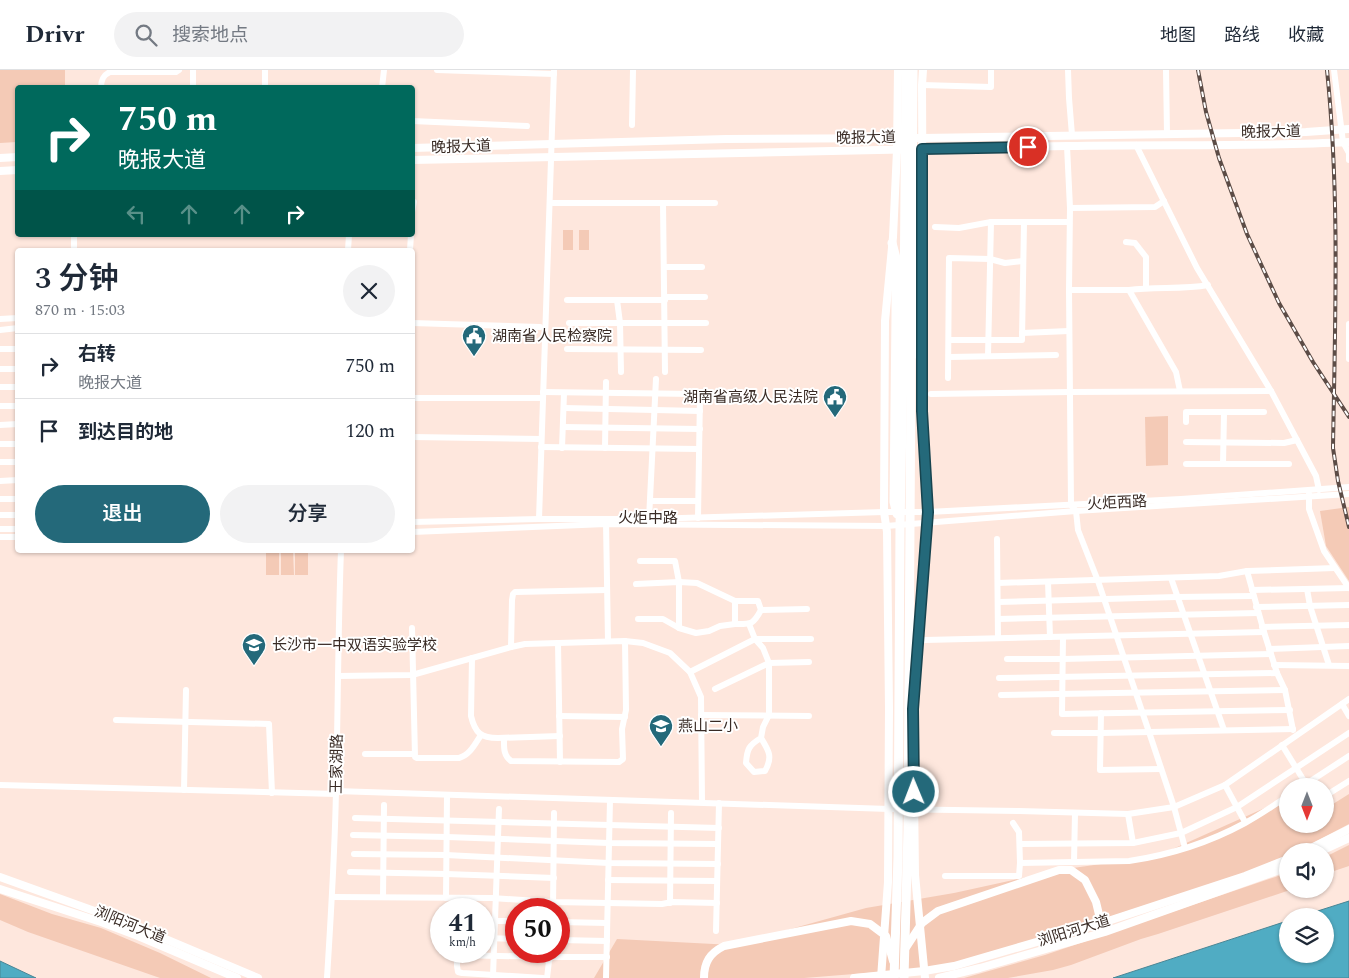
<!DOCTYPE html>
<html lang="zh">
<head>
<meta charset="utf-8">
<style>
  :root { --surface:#fff; --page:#f2f2f3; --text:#1f2937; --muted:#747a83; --line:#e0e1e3; --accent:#24697a }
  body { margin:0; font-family:Spectral,"Noto Sans SC",serif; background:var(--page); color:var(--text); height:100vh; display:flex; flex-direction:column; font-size:19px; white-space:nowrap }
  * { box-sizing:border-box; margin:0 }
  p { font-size:16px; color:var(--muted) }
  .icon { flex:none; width:28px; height:28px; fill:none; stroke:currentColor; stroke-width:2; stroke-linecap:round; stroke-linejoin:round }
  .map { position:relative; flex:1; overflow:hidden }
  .drawer { position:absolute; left:15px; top:178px; width:400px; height:305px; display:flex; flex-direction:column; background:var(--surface); border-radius:5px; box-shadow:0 1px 4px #0004 }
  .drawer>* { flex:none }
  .guide { position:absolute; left:15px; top:15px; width:400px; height:152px; border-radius:5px; box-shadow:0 1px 4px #0004; background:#00695c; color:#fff; overflow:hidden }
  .needle { width:32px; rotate:180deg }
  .controls { position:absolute; left:1279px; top:708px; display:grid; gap:10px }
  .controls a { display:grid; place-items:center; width:55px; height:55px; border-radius:50%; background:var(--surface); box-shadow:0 1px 4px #0004; font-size:25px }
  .speed { position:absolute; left:430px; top:828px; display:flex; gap:10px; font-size:25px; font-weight:700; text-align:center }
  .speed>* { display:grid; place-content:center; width:65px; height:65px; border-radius:50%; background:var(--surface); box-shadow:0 1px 4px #0004; line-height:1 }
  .speed small { font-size:12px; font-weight:400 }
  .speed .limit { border:8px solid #d22; background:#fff; color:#111 }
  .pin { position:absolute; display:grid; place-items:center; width:42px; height:42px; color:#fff; margin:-21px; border:2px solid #fff; border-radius:50%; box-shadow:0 1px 5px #0007 }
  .me { position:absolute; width:55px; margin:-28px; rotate:359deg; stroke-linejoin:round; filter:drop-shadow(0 0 4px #0008) }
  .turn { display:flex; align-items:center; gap:18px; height:105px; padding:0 20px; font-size:22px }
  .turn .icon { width:65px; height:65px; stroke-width:2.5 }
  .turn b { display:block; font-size:35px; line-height:42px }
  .lanes { display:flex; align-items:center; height:48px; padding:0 20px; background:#0003; justify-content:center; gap:25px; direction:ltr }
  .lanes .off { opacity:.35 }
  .round { display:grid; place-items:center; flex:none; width:52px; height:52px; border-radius:26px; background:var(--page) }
  .summary { display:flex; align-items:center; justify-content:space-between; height:85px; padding:0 20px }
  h1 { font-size:30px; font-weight:600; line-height:38px }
  .action { display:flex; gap:10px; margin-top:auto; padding:10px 20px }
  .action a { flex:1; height:58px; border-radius:30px; background:var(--accent); color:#fff; font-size:20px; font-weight:600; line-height:58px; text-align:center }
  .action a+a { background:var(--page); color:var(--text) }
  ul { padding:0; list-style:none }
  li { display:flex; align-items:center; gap:15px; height:65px; padding:0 20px; border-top:1px solid var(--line) }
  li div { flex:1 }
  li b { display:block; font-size:19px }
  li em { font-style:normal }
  header { display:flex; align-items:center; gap:30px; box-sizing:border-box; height:70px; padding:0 25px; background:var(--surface); border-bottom:1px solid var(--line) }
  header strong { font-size:24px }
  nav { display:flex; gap:28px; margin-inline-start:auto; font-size:18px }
  .search { width:350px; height:45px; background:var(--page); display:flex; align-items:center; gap:12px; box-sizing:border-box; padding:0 18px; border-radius:28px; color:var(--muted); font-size:19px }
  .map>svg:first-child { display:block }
  .green { fill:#f4cab6 }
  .water { fill:#50acc3; stroke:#498594 }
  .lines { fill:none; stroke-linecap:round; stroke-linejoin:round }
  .minor { stroke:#fff; stroke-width:6 }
  .major { stroke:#fff; stroke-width:8 }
  .highway { stroke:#fff; stroke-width:9 }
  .rail-casing { stroke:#5c4c46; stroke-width:4 }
  .rail { stroke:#fff; stroke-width:2; stroke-dasharray:5.5; stroke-linecap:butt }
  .route-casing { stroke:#17444f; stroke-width:12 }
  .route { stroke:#24697a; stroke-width:9 }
  .labels { text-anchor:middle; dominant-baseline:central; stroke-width:4; stroke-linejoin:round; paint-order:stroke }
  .street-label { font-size:15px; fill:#392b25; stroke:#fff }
  .poi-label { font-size:15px; fill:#392b25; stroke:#fff; text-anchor:start }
</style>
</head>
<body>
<header>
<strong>Drivr</strong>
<div class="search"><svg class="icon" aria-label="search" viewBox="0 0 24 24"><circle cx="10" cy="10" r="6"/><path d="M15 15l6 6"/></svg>搜索地点</div>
<nav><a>地图</a><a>路线</a><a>收藏</a></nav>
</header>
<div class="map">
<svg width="1349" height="908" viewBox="0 0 1349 908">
  <rect width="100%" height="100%" fill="#fee7dd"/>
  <!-- green -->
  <g class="green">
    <path d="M0 0H65V17L18 18 17 72 0 73Z"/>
    <rect x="563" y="160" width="10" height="20"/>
    <rect x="579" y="160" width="10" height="20"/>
    <path d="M1168 346V395L1146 396 1145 347Z"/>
    <path d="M1349 437V511L1326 476 1320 441Z"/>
    <path d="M281 481H293L294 505H281Z"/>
    <rect x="295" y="481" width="13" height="24"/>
    <rect x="266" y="482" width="13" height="23"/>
    <path d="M1349 724V754L1298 781H1288L1287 787 1270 796 954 896 804 908H594L617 869 733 875 866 838 954 823 1059 800 1157 786 1276 733 1287 735 1288 754H1325V739Z"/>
    <path d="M1349 775V796L1325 804V787Z"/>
    <path d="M1287 803 1288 819H1293L1158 864 1141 869 1071 895 1053 900 1008 908H964L1045 885Z"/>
    <path d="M0 824 52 844 101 858 160 883 211 908H160L28 862 0 850Z"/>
  </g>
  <!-- water -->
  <g class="water">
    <path d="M1349 831V908H1113L1287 851 1288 884H1325V846H1302Z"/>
    <path d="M0 891 36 908H0Z"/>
  </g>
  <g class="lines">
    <!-- minor -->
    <g class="minor">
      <path d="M437 0 554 4"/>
      <path d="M1068 0 1069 28 1072 65"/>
      <path d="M1166 0 1167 64"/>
      <path d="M1334 0 1343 72 1349 83V90"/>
      <path d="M922 15 991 17V0"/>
      <path d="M101 18C101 10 103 5 110 2H176L179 0"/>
      <path d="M193 18V0"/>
      <path d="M265 18V0"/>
      <path d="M382 18 384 0"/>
      <path d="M412 51 527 56"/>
      <path d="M632 55 633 0"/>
      <path d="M1136 75 1197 198 1271 321 1316 406 1319 420"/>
      <path d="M1067 76 1070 138 1069 220 1071 435 1076 441 1078 460 1098 511 1149 662 1174 737 1185 778"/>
      <path d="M553 133H715"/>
      <path d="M663 133 665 302"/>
      <path d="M1070 138 1155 137 1164 131"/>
      <path d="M412 142 414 132"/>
      <path d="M935 157 959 158 991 152H1069"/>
      <path d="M1126 172 1135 173 1146 187V218"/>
      <path d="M74 180V165"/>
      <path d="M348 180 349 165"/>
      <path d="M410 180 411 165"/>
      <path d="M664 197H702"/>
      <path d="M1069 220H1129L1176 302 1180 321"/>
      <path d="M1129 220C1155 216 1182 220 1208 215"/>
      <path d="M665 227H705"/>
      <path d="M567 230H665"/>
      <path d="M617 230 620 253 621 302"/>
      <path d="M0 249 18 248"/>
      <path d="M412 253 540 257"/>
      <path d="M569 253H706"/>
      <path d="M1349 254V289"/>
      <path d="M0 260 18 258"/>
      <path d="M1022 263 1069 261"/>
      <path d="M949 270H1022L1024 152"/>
      <path d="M0 279H18"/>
      <path d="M567 279 701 280"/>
      <path d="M988 286 991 152"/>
      <path d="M949 287 1056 285"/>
      <path d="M0 299H18"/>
      <path d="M948 308 949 188 990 189 1005 193 1023 191"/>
      <path d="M0 317H18"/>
      <path d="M543 322 697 324 700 325 698 448"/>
      <path d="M931 324 1070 322 1271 321"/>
      <path d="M412 328H542"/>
      <path d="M0 336H18"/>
      <path d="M564 338 700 341"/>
      <path d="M1186 352V342H1264"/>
      <path d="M0 355 18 354"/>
      <path d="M563 357 700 359"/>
      <path d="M412 367 541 369"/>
      <path d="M1186 372 1284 373 1297 370"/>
      <path d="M0 374H18"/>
      <path d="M541 377 699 379"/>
      <path d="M562 378 564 323"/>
      <path d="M605 378 606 312"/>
      <path d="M0 392H18"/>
      <path d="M1186 394H1289"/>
      <path d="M1223 394 1224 343"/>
      <path d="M0 411 18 410"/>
      <path d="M1309 424V439L1324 481 1349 518"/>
      <path d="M0 429H18"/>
      <path d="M651 431H698"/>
      <path d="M0 445H18"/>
      <path d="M539 449C543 299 550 150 554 0"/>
      <path d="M649 449 656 309"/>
      <path d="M412 452 539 449H649L884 442H928L1181 429 1349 417"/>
      <path d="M606 452 608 571"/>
      <path d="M0 459H18"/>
      <path d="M412 462 606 454 886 456 1076 441 1349 424"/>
      <path d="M0 467H18"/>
      <path d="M997 469 998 568"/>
      <path d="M640 491H675L679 512V558"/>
      <path d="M1247 501 1264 562 1277 603 1285 620 1293 660"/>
      <path d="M1171 508 1224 660"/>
      <path d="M1048 512 1050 567"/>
      <path d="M998 513 1219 506 1247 501 1335 498"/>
      <path d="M636 514 679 512 697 513 735 531V554C751 554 753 555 761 540"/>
      <path d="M1307 519 1310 536 1329 595"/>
      <path d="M1252 520 1349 518"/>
      <path d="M735 531H758L761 540 807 539"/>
      <path d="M998 532 1177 527 1253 526"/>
      <path d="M1256 537 1349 535"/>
      <path d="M638 549H663L679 558 696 563 709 561 720 556 735 554"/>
      <path d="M998 549 1258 543"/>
      <path d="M749 554 755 569 763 578 769 593V645L763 657 761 668C749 675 747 679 746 693L754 702 765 701C773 687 769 681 761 668"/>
      <path d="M1262 557 1349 555"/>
      <path d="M412 558 415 687 417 688H459C470 685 475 674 481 665"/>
      <path d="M1063 567 1062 644 1290 640"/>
      <path d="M925 570 1264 562"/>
      <path d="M558 573 560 692"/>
      <path d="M511 577 512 530 513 524 515 522 607 520"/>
      <path d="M1269 579 1349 576"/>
      <path d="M472 588 471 646C475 663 481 668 498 668L560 666"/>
      <path d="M1007 589H1063L1271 584"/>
      <path d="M1274 595 1349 596"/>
      <path d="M690 602 755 569H811"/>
      <path d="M338 606 412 605 511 577 525 574 625 571 643 573 670 583 690 602 701 627 702 732"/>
      <path d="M999 608 1277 603"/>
      <path d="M715 619 769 593 809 592"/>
      <path d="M1001 625 1285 620"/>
      <path d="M1342 634 1349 646"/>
      <path d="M1101 643 1100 700 1161 699"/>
      <path d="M701 645 809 646"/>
      <path d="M559 646 625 647"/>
      <path d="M116 650 269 654 272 723"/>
      <path d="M1054 663H1101L1293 659"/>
      <path d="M504 668C504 677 503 685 511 691L619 692 623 689 622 659 626 640 625 571"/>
      <path d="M1282 675 1306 714"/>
      <path d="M365 684H414"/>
      <path d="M0 715 336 724"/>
      <path d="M1225 715 1245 752"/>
      <path d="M1303 716 1349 686"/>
      <path d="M184 720 186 620"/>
      <path d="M336 721 889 739 1019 741 1128 744 1174 737 1225 715 1349 629"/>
      <path d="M1325 726 1349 711"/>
      <path d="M1128 744 1133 773"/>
      <path d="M355 748 719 758"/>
      <path d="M353 765 447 767 609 773 718 774"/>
      <path d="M1020 774 1133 773 1181 763 1237 737 1349 663"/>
      <path d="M354 784 446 785 609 793 718 794"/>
      <path d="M1074 792 1075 743"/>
      <path d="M1020 793 1129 791C1170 785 1210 772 1245 753 1260 745 1274 735 1288 726"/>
      <path d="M350 802 446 804 554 808"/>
      <path d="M945 806H1019L1020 793 1019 762 1013 753"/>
      <path d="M608 810 717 811"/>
      <path d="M332 827 492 828 553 832 608 833 662 834 672 832 717 833"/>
      <path d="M383 827 384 735"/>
      <path d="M446 828 447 725"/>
      <path d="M670 833 671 743"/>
      <path d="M458 839 459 828"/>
      <path d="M553 839 554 743"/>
      <path d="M484 851H516"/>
      <path d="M559 852 607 853"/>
      <path d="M716 861 719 733"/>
      <path d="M484 868 516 869"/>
      <path d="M559 870 607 871"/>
      <path d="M457 882V896L458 902 462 903 543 908"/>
      <path d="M457 885 551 887H607"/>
      <path d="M493 906 499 739"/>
      <path d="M327 908C331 845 335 782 336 719 338 639 338 560 341 480"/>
      <path d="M547 908 549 891 551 887V881"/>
      <path d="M606 908 610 730"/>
    </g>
    <!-- major -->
    <g class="major">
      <path d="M412 78 726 69 922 68 1306 62 1349 59"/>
      <path d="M0 88 18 87"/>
      <path d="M412 90C631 85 849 80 1067 76 1161 74 1255 77 1349 72"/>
      <path d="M0 101 18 100"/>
      <path d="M923 225 922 15 923 0"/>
      <path d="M923 242 922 341 928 442 913 639 915 805 925 908"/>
      <path d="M1305 781 1349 759"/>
      <path d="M1321 781 1349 768"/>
      <path d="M0 807 125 852 258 908"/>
      <path d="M0 819 101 852 138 866 237 908"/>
      <path d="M905 879 922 853 938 841 1059 800H1071L1085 810 1096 832 1102 857"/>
      <path d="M704 908C704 892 710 883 724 876L851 851 870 854 886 866 893 891"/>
      <path d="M854 908 924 901 954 896 1102 853 1245 806 1288 789"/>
      <path d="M881 908 888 812 889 639 887 462 884 442 885 251 893 167 897 80 898 0"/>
      <path d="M939 908 980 898 1105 862 1288 797"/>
    </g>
    <!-- highway -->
    <g class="highway">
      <path d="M892 173 896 188V244L894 432 897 444"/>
      <path d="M917 284V258L923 221"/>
      <path d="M894 908 898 787 900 457 904 242 906 0"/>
      <path d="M904 908 908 760 913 0"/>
    </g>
    <!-- rail casing -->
    <g class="rail-casing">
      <g id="rail">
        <path d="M1198 0 1206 42 1219 88 1247 164 1279 233 1313 292 1349 347"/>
        <path d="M1327 0C1340 126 1335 252 1333 378L1338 411 1349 457"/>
      </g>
    </g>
    <!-- rail -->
    <use href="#rail" class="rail"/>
  </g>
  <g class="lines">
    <!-- route casing -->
    <g class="route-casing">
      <path id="route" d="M914 722 913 639 928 442 922 341V79L1028 77"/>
    </g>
    <!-- route -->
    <use href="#route" class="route"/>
  </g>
  <!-- icons -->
  <defs>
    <g id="civic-pin" transform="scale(1.25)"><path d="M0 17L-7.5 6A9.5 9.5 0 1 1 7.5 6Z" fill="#24697a" stroke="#fff"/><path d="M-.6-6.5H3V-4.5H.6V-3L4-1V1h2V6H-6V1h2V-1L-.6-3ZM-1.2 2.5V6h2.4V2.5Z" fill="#fff"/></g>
    <g id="school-pin" transform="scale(1.25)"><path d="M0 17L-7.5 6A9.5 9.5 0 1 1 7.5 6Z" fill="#24697a" stroke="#fff"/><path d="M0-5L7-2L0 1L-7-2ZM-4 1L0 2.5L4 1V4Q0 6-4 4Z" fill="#fff"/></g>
  </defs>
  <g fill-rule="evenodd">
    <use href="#civic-pin" x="474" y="266"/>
    <use href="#civic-pin" x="835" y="327"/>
    <use href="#school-pin" x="254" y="575"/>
    <use href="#school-pin" x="661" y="656"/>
  </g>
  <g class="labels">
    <!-- street labels -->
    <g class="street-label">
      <text transform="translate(1271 62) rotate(-1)">晚报大道</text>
      <text transform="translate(866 68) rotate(-1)">晚报大道</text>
      <text transform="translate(461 77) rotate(-2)">晚报大道</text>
      <text transform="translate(1117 433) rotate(-3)">火炬西路</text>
      <text x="648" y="448">火炬中路</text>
      <text transform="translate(337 694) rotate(-89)">王家湖路</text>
      <text transform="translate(130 855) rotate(22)">浏阳河大道</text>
      <text transform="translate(1074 861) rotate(-17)">浏阳河大道</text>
    </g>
    <!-- poi labels -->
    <g class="poi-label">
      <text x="492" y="266">湖南省人民检察院</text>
      <text x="818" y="327" text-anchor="end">湖南省高级人民法院</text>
      <text x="272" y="575">长沙市一中双语实验学校</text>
      <text x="678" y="656">燕山二小</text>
    </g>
  </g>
</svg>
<div class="controls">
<a><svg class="needle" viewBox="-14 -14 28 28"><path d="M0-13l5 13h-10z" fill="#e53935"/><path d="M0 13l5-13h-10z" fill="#747a83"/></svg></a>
<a><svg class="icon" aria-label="sound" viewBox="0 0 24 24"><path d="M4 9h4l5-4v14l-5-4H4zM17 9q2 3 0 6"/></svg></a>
<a><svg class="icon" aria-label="layers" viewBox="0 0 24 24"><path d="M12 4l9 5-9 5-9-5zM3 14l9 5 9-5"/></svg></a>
</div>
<div class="speed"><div>41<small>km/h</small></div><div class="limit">50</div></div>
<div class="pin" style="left:1028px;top:77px;background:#d93025"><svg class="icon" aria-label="arrive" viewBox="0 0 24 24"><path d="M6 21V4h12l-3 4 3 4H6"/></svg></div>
<svg class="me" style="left:914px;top:722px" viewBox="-20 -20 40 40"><circle r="17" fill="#24697a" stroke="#fff" stroke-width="3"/><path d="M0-11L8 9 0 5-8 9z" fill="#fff"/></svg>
<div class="guide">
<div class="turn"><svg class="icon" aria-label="right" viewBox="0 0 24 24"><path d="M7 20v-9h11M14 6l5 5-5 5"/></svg><div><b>750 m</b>晚报大道</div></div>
<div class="lanes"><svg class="icon off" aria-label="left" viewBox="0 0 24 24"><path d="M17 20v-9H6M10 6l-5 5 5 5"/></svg><svg class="icon off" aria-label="ahead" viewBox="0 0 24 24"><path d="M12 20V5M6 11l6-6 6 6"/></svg><svg class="icon off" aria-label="ahead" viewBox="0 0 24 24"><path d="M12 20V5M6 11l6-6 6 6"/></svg><svg class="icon" aria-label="right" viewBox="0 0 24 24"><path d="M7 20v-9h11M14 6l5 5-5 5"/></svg></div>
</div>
<section class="drawer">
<div class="summary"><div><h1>3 分钟</h1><p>870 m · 15:03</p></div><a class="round"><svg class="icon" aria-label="close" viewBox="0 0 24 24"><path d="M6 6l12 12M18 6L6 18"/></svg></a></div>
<ul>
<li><svg class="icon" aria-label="right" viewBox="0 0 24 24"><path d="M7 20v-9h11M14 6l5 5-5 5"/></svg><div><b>右转</b><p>晚报大道</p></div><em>750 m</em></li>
<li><svg class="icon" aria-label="arrive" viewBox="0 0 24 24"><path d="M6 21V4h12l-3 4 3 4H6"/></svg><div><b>到达目的地</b></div><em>120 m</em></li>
</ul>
<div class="action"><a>退出</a><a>分享</a></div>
</section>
</div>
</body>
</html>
